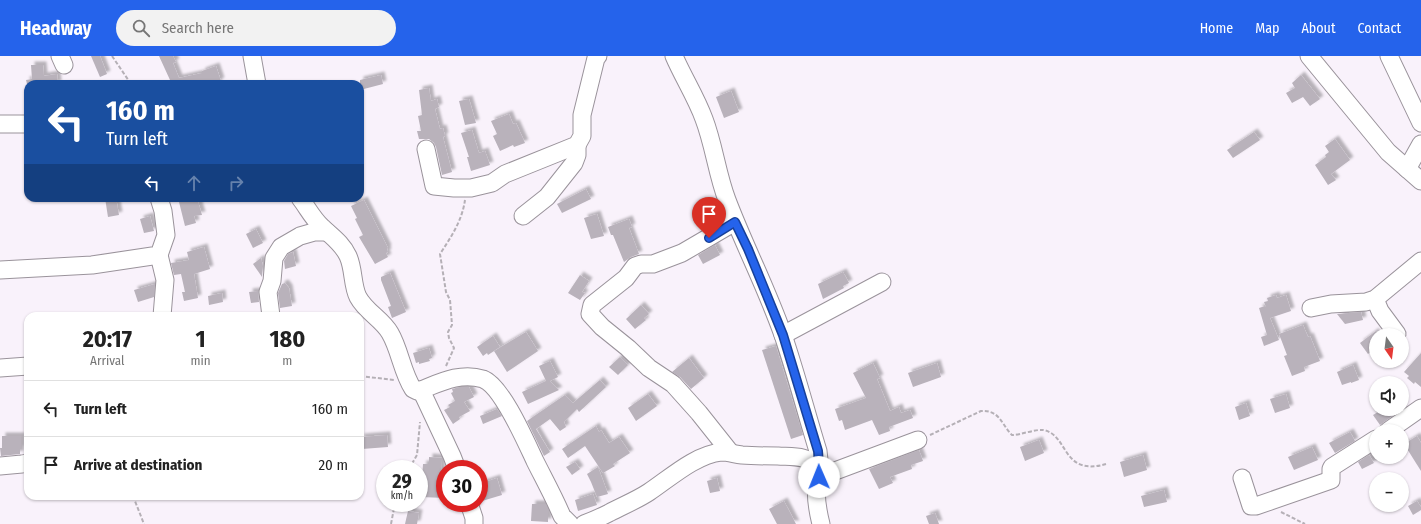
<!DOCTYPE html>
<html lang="en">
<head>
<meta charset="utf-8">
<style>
  :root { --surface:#fff; --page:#f2f2f2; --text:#222; --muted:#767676; --line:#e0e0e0; --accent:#2563eb }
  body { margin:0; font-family:"Fira Sans Condensed",sans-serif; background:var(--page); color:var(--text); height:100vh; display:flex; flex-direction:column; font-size:15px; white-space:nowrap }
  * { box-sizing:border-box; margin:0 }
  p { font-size:13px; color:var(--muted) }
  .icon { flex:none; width:22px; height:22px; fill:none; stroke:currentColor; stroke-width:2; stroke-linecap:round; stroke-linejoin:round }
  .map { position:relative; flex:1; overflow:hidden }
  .sheet { position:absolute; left:24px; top:256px; width:340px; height:188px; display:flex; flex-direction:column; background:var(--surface); border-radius:12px; box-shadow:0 1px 3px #0004 }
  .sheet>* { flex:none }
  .hud { position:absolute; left:24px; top:24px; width:340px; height:122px; border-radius:12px; box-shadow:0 1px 3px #0004; background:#1a4fa0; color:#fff; overflow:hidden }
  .needle { width:26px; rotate:166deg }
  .controls { position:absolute; left:1369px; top:272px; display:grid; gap:8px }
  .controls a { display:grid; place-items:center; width:40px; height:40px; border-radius:50%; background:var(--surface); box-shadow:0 1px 3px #0004; font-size:20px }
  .speed { position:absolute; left:376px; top:404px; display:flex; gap:8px; font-size:20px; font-weight:700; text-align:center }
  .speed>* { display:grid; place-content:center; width:52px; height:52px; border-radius:50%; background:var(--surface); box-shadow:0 1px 3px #0004; line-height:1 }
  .speed small { font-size:10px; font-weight:400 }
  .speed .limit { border:6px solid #d22; background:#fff; color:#111 }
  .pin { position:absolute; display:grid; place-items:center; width:34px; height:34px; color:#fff; margin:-41px -17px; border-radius:50% 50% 50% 0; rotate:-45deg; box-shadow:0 0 4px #0007 }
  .pin .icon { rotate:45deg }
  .me { position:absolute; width:44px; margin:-22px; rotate:359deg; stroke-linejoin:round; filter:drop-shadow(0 0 3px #0008) }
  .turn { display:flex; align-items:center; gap:14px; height:84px; padding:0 16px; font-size:18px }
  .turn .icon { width:52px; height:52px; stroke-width:2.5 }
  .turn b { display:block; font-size:28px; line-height:34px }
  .lanes { display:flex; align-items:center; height:38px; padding:0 16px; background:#0003; justify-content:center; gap:20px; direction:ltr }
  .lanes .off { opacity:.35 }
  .eta { display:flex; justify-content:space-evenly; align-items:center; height:68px; text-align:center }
  .eta b { font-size:24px; font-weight:700; line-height:28px }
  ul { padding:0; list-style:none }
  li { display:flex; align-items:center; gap:12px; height:56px; padding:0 16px; border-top:1px solid var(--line) }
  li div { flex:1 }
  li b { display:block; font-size:15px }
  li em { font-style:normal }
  header { display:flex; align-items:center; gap:24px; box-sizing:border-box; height:56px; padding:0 20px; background:var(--accent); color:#fff }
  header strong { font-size:19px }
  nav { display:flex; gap:22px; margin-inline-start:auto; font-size:14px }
  .search { width:280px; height:36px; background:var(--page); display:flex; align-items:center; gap:10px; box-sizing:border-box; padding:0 14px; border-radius:22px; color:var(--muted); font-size:15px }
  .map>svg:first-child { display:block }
  .building { fill:#b9b2bb; filter:url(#shadow) }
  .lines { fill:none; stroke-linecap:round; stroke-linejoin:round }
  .minor-casing { stroke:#9a939b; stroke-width:19 }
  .path { stroke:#b5b0b6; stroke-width:2; stroke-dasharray:4 2; stroke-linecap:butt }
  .minor { stroke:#fff; stroke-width:17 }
  .route-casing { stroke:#184099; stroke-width:10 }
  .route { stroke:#2563eb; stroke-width:7 }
</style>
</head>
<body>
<header>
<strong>Headway</strong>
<div class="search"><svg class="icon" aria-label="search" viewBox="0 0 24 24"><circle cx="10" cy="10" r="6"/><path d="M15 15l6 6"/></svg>Search here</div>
<nav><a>Home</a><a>Map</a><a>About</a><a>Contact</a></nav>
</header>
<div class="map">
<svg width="1421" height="468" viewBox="0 0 1421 468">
  <defs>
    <filter id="shadow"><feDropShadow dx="3.5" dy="-3.5" stdDeviation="1" flood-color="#0004"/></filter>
  </defs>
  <rect width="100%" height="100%" fill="#f9f2fb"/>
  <!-- building -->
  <g class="building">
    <path d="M91 0H100L107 18 100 21Z"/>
    <path d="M159 0H173L176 6 173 7 179 22 202 17V15L216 10 221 25 218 26 219 28H170V24Z"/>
    <path d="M31 9H43L44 20 57 18 58 28H27L26 24 32 23Z"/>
    <path d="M381 19 383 28 360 34V24Z"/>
    <path d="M1301 19 1320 43 1310 50 1303 41 1292 47 1286 37 1295 32 1292 27Z"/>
    <path d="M429 32 431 45 437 43 439 51 435 53 440 73 443 72 445 80 443 81 452 116 442 119 436 91 434 87 429 83H419L417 75H421L418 60 422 59 419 34Z"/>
    <path d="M731 35 739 56 724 62 716 41Z"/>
    <path d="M469 43 476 67 465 69 459 45Z"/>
    <path d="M509 58 513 68 516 67 525 87 514 91 513 89 500 95 493 80 497 78 491 65Z"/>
    <path d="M472 74 479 97 485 95 490 109 471 115 467 101H469L461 77Z"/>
    <path d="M1254 76 1260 84 1233 102 1227 94Z"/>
    <path d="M1335 83 1350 104 1331 118 1336 124 1328 129 1315 109 1326 101 1325 99 1329 96 1325 90Z"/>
    <path d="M586 133 591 143 562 157 557 148Z"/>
    <path d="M105 142H116L119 159 108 161Z"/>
    <path d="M178 142H197L202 159 194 160 196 167 185 170Z"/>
    <path d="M364 144 388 192 387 193 388 196 386 197 388 201 375 208 359 181 363 179 355 163 357 162 351 150Z"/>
    <path d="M597 158 604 180 591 183 584 162Z"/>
    <path d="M150 160 154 175 144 177 140 163Z"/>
    <path d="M629 163 632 171 629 172 639 198 631 201 624 206 613 179H611L608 171Z"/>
    <path d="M256 173 263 187 253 192 246 178Z"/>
    <path d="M715 189 720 199 703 208 698 199Z"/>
    <path d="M204 191 210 213 194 218 198 242 184 245 182 236H185L181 218 174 219 171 207 189 204 187 196Z"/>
    <path d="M293 196 296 210 285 213 284 205 288 198Z"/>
    <path d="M261 202 263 210 262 221 253 208Z"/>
    <path d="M843 216 849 227 843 230 844 232 823 243 818 228Z"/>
    <path d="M390 217 406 256 392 262 388 251 391 250 381 224V221Z"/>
    <path d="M580 219 589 225 582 236 585 237 580 244 568 237Z"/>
    <path d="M285 227 289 232 292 250 280 252 278 237 282 228Z"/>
    <path d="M155 228 154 241 138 246 134 234Z"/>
    <path d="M258 235 259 246 251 247 249 236Z"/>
    <path d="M222 237 223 246 209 249 208 240Z"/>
    <path d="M1276 239 1277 242 1286 239 1291 255 1270 262 1279 284 1264 290 1261 281 1267 279 1259 252 1265 250 1266 251 1264 246 1268 245 1267 242Z"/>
    <path d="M641 249 649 258 644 262 646 264 635 273 626 263Z"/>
    <path d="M1361 256 1363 264 1345 268 1337 258Z"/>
    <path d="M1303 269 1308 281 1310 280 1320 305 1304 311 1305 315 1292 320 1284 300 1287 299 1279 278Z"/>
    <path d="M1376 275V292L1368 298 1360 287Z"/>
    <path d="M526 276 538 295 507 316 494 295Z"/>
    <path d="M493 280 500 291 488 299 487 297 483 300 477 291Z"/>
    <path d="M776 290 803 379 791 383 762 294Z"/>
    <path d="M429 292 432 302 429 303 430 305 419 308V306L416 307 413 297Z"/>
    <path d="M1421 297V331L1415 326 1414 328 1407 322 1409 320 1404 316Z"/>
    <path d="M620 301 628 309 618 319 609 311Z"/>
    <path d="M689 302 704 322 691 333 680 321 672 316Z"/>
    <path d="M550 305 558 321 550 325 559 334 528 348 522 336 546 325 539 310Z"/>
    <path d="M873 307 880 322 877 323 890 355 899 351 901 357 910 354 913 362 889 371 890 375 879 379 872 364 845 374 842 364 839 365 835 353 866 342 853 317Z"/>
    <path d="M937 307 941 321 913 331 908 317Z"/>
    <path d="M1353 309 1359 324 1351 327V326L1342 329 1337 316Z"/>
    <path d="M600 324 606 331 579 356 577 353 564 366 566 371 560 375 550 363 536 373 550 396 544 400 527 365 565 339 573 347Z"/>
    <path d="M460 331H469L474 341 464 346 470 355 459 361 460 363 453 368 444 354 450 351 448 349 455 345 451 337 453 336 452 333Z"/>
    <path d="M648 338 657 350 636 365 628 352Z"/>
    <path d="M1286 338 1290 352 1275 357 1270 343Z"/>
    <path d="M1246 347 1250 360 1239 364 1235 351Z"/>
    <path d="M497 353 502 360 483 368 480 360Z"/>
    <path d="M1383 353H1402L1380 369 1373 359Z"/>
    <path d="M596 370 599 376 601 374 609 387 619 381 630 397 613 408 615 410 603 417 585 390 568 402 562 393Z"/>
    <path d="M1350 376 1355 385 1335 397 1329 387Z"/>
    <path d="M387 379 388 391 362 393 361 381Z"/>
    <path d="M2 380H21V393H20V398L1 400 0 392H2Z"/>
    <path d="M1417 380 1421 387V415L1404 388Z"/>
    <path d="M1039 384 1044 397 1025 405 1020 391Z"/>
    <path d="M1312 391 1318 404 1294 414 1288 401Z"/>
    <path d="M919 394 923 405 911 409 912 413 890 421 893 427 879 433 869 413Z"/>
    <path d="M1143 399 1147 414 1124 421 1120 406Z"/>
    <path d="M1369 399 1374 407 1362 413 1358 406Z"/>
    <path d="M429 401 442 402 441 427H445V442L421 441V435L419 434V423H422L423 408H429Z"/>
    <path d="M575 406 580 413 572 419 566 411Z"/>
    <path d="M598 411 608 438 597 441 591 426 587 418Z"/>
    <path d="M497 422 502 439 482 445 479 434V428Z"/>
    <path d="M717 422 720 435 710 437 707 425Z"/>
    <path d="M1164 434 1167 446 1144 451 1141 440Z"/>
    <path d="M593 438 597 449 578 455 575 444Z"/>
    <path d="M784 445 796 468H777L769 453Z"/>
    <path d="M1417 445 1421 451V454L1413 459 1408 450Z"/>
    <path d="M532 448H546L550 456H548V466L531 465Z"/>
    <path d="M408 455 419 457 417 468H405Z"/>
    <path d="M935 457 939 468H929L926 460Z"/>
  </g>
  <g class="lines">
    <!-- minor casing -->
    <g class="minor-casing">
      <g id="minor">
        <path d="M60 0 64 9"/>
        <path d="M252 0 257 28"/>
        <path d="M674 0C683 21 696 41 704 63 714 89 717 118 727 144 744 189 767 233 783 279 796 317 806 356 818 395L819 404 818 412"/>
        <path d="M1309 0 1388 96 1421 125"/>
        <path d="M1389 0 1421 67"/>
        <path d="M0 68H28"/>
        <path d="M426 93 434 130 454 132H471L492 127 505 118 577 89 582 80V59L596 2 598 0"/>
        <path d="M1407 113 1421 88"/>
        <path d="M300 142C307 151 313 163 322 171 331 180 342 187 348 200 354 213 352 229 358 241 366 256 382 263 390 277 400 294 402 316 413 333L417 335 421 334C441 326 461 316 483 323 502 330 526 386 535 405 544 423 554 441 562 460L570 468"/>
        <path d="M523 160 547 141 574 107 577 99V89"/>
        <path d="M159 199 165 224 162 260"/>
        <path d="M0 214 92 209 159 199 166 179 163 155 159 142"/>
        <path d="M1375 243 1380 255 1397 278"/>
        <path d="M1311 252 1331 248 1366 246 1375 243 1421 205"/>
        <path d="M271 260 268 236 272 225 274 202 281 191 300 180 314 176H327"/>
        <path d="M783 279 882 226"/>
        <path d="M0 312 28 310"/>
        <path d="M421 334 452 400 457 413"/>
        <path d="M1388 375 1421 352"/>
        <path d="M730 396 699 357 673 328 649 312 628 292 602 271 590 258 592 249 626 222 635 210 641 208H653L682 197 735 166"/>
        <path d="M0 410 22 408 28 407"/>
        <path d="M819 421 918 384"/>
        <path d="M1242 422 1251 450H1256L1331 424V413L1332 411 1376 383"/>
        <path d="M469 447 474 462V468"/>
        <path d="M584 468C592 465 601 461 609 457 622 450 637 444 649 436 670 422 695 399 721 396 728 396 734 398 742 399 753 400 766 400 778 400 790 401 810 399 817 411 821 417 818 423 817 429 815 441 818 456 821 468"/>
      </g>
    </g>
    <!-- path -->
    <g class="path">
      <path d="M112 0 131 28"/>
      <path d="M446 310 454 292 449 282 448 276 452 269 450 244 446 236 440 198C451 181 462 165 465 144"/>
      <path d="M360 320 394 324"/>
      <path d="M930 379 981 355C1000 354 1001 368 1012 379 1020 379 1036 373 1043 374 1069 378 1061 421 1106 408"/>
      <path d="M409 413 417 399 420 366"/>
      <path d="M133 440 144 468"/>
      <path d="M1281 456 1305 468"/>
      <path d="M391 468 395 447"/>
    </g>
    <!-- minor -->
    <use href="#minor" class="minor"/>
  </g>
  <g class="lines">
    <!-- route casing -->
    <g class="route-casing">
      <path id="route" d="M709 182 735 166 748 193 783 279 818 395C819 404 818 412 819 421"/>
    </g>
    <!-- route -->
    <use href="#route" class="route"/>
  </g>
</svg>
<div class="controls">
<a><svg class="needle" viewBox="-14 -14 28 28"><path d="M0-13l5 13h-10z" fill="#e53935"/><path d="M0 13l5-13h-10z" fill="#767676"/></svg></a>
<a><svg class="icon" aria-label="sound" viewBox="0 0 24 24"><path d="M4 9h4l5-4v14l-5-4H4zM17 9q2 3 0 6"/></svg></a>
<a>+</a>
<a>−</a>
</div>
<div class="speed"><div>29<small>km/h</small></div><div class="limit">30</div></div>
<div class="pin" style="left:709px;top:182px;background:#d93025"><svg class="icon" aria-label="arrive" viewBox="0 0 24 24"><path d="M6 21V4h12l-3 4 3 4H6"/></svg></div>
<svg class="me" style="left:819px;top:421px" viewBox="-20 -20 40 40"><circle r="19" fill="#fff"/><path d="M0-13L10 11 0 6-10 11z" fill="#2563eb"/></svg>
<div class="hud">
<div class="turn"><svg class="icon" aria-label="left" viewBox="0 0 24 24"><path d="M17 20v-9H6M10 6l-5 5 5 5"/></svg><div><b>160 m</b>Turn left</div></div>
<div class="lanes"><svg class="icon" aria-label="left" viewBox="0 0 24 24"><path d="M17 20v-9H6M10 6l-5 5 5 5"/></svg><svg class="icon off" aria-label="ahead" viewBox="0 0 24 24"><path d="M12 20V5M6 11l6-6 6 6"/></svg><svg class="icon off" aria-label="right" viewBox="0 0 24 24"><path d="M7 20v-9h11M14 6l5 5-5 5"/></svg></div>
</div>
<section class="sheet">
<div class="eta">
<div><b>20:17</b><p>Arrival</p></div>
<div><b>1</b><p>min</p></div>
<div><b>180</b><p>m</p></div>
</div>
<ul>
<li><svg class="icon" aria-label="left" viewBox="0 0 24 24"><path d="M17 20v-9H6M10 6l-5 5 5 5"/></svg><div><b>Turn left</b></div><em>160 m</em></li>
<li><svg class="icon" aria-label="arrive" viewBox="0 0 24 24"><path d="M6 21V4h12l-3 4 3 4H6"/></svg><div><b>Arrive at destination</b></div><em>20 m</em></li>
</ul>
</section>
</div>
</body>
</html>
